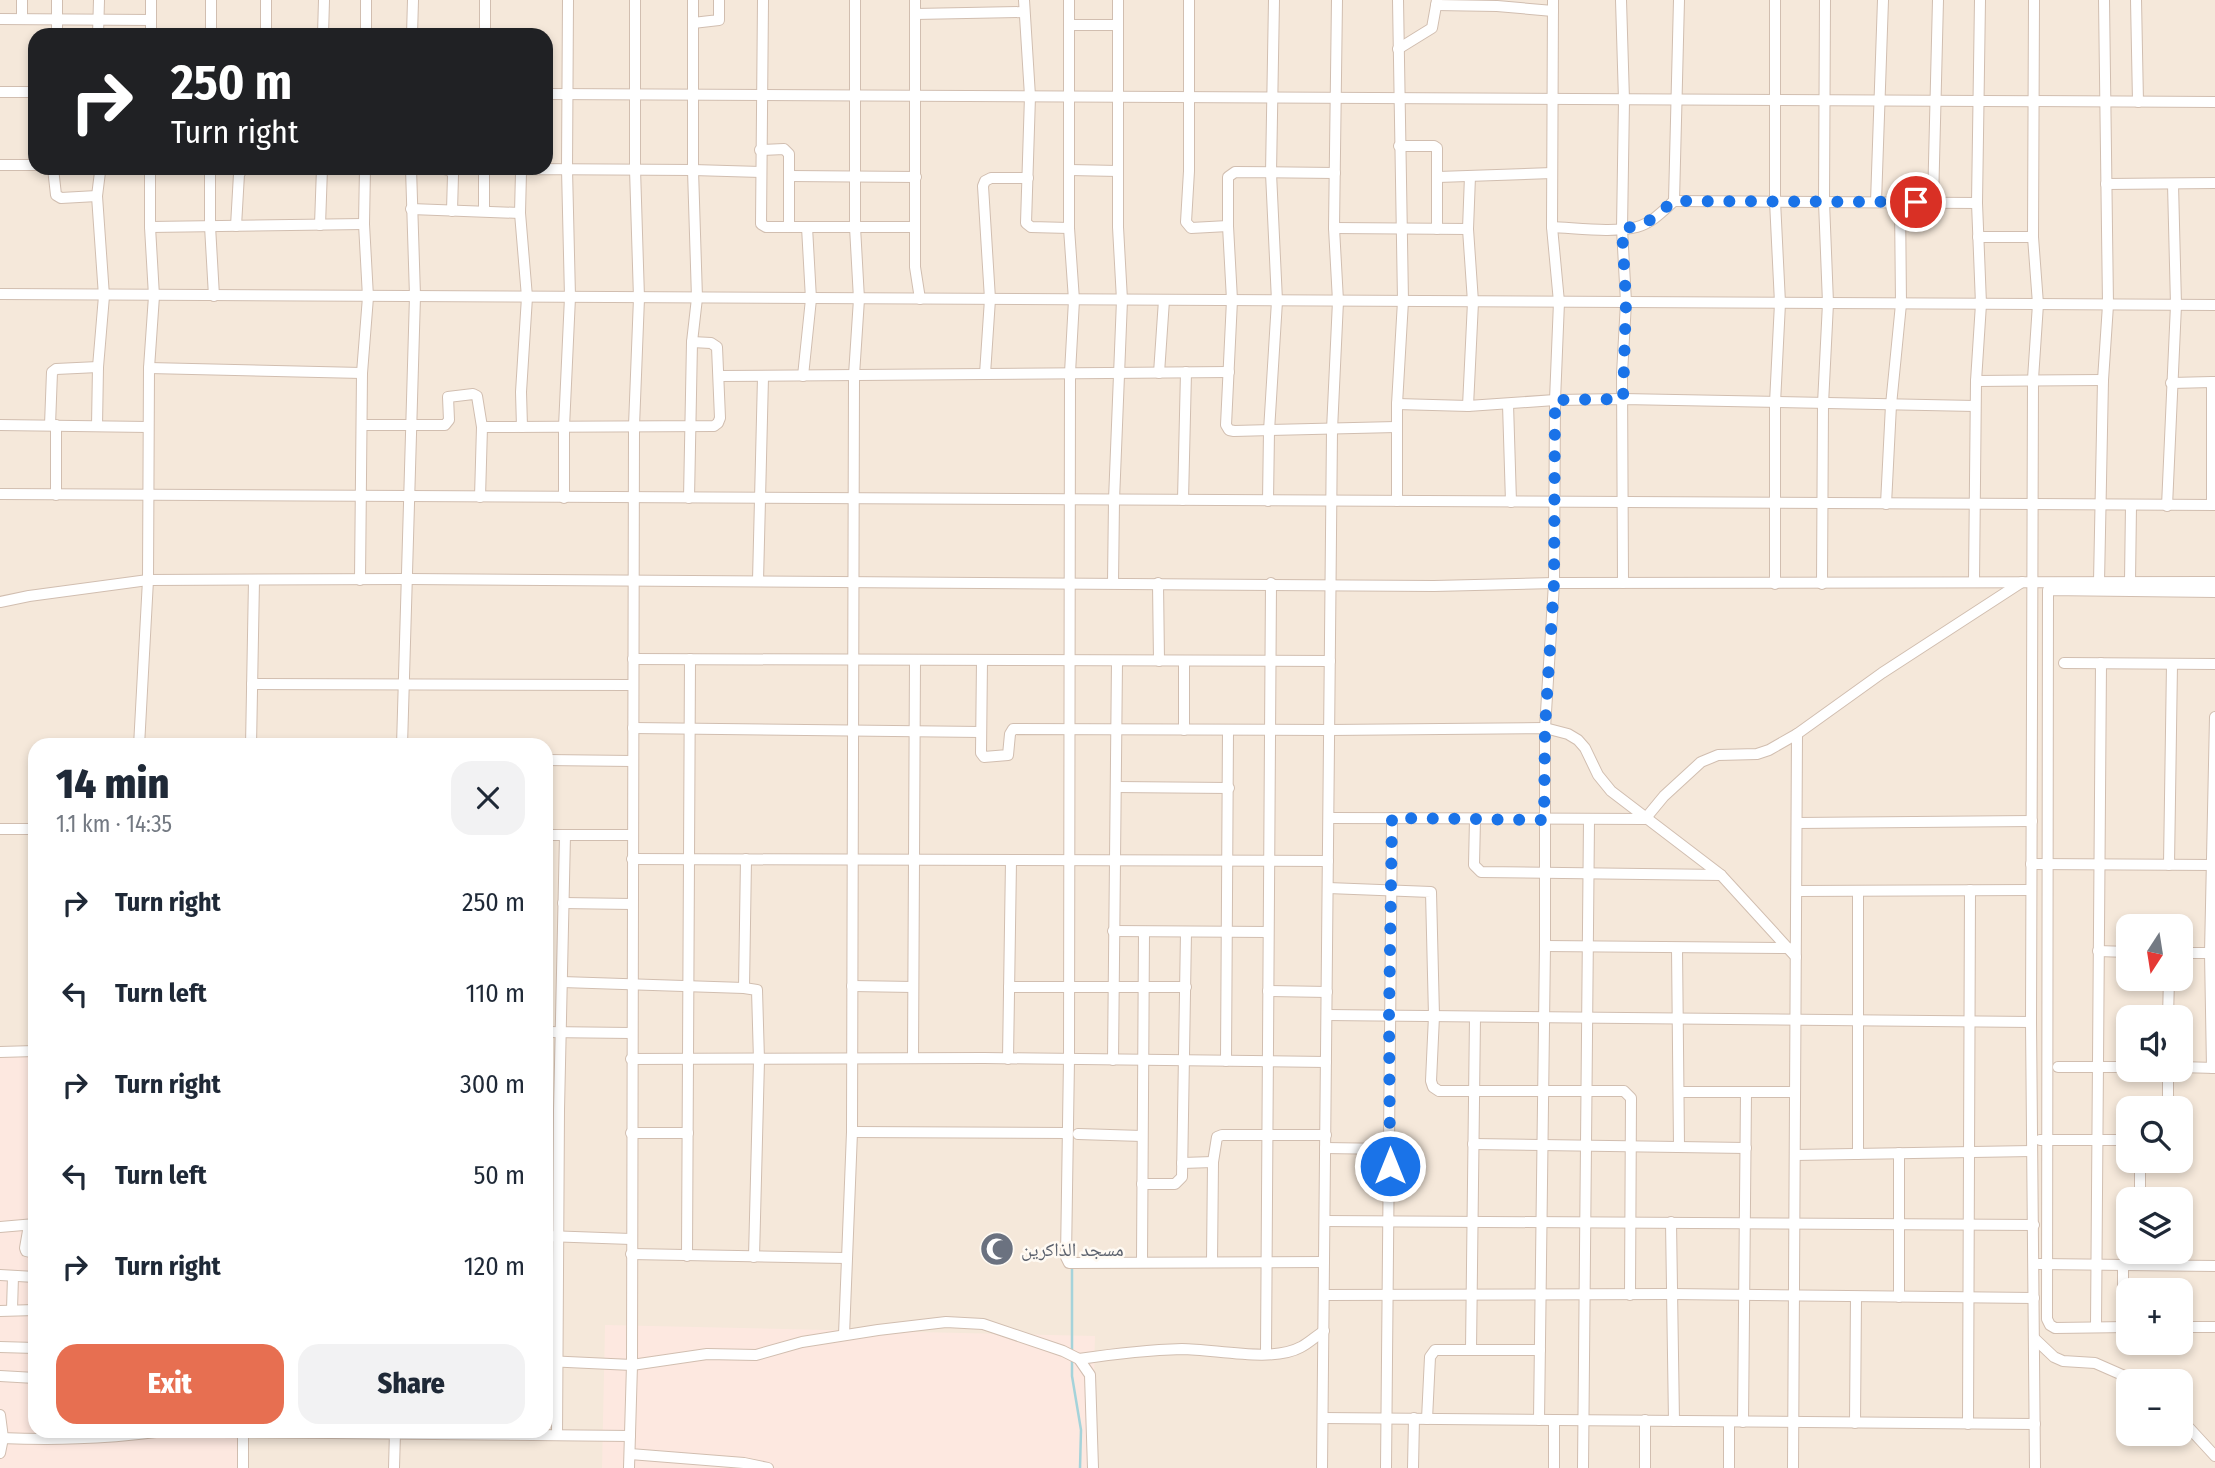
<!DOCTYPE html>
<html lang="en">
<head>
<meta charset="utf-8">
<style>
  :root { --surface:#fff; --page:#f2f2f3; --text:#1f2937; --muted:#747a83; --accent:#e76f51 }
  body { margin:0; font-family:"Fira Sans Condensed","Noto Naskh Arabic",sans-serif; background:var(--page); color:var(--text); height:100vh; display:flex; flex-direction:column; font-size:26px; white-space:nowrap }
  * { box-sizing:border-box; margin:0 }
  p { font-size:23px; color:var(--muted) }
  .icon { flex:none; width:38px; height:38px; fill:none; stroke:currentColor; stroke-width:2; stroke-linecap:round; stroke-linejoin:round }
  .map { position:relative; flex:1; overflow:hidden }
  .side { position:absolute; left:28px; top:738px; width:525px; height:700px; display:flex; flex-direction:column; background:var(--surface); border-radius:21px; box-shadow:0 4px 10px #0003 }
  .side>* { flex:none }
  .top-card { position:absolute; left:28px; top:28px; width:525px; height:147px; border-radius:21px; box-shadow:0 4px 10px #0003; background:#202124; color:#fff; overflow:hidden }
  .needle { width:46px; rotate:192deg }
  .buttons { position:absolute; left:2116px; top:914px; display:grid; gap:14px }
  .buttons a { display:grid; place-items:center; width:77px; height:77px; border-radius:14px; background:var(--surface); box-shadow:0 4px 10px #0003; font-size:35px }
  .pin { position:absolute; display:grid; place-items:center; width:60px; height:60px; color:#fff; margin:-30px; border:4px solid #fff; border-radius:50%; box-shadow:0 2px 7px #0007 }
  .me { position:absolute; width:77px; margin:-38px; rotate:0deg; stroke-linejoin:round; filter:drop-shadow(0 0 5px #0008) }
  .turn { display:flex; align-items:center; gap:24px; height:147px; padding:0 28px; font-size:32px }
  .turn .icon { width:91px; height:91px; stroke-width:2.5 }
  .turn b { display:block; font-size:49px; line-height:60px }
  .round { display:grid; place-items:center; flex:none; width:74px; height:74px; border-radius:21px; background:var(--page) }
  .summary { display:flex; align-items:center; justify-content:space-between; height:119px; padding:0 28px }
  h1 { font-size:42px; font-weight:800; line-height:52px }
  .button { display:flex; gap:14px; margin-top:auto; padding:14px 28px }
  .button a { flex:1; height:80px; border-radius:21px; background:var(--accent); color:#fff; font-size:28px; font-weight:800; line-height:80px; text-align:center }
  .button a+a { background:var(--page); color:var(--text) }
  ul { padding:0; list-style:none }
  li { display:flex; align-items:center; gap:21px; height:91px; padding:0 28px }
  li div { flex:1 }
  li b { display:block; font-size:26px }
  li em { font-style:normal }
  .map>svg:first-child { display:block }
  .residential { fill:#f5e8da; fill-rule:evenodd }
  .commercial { fill:#fde8e0 }
  .lines { fill:none; stroke-linecap:round; stroke-linejoin:round }
  .stream { stroke:#a5d3da; stroke-width:2.5 }
  .minor-casing { stroke:#d1beb0; stroke-width:12 }
  .minor { stroke:#fff; stroke-width:10 }
  .route { stroke:#1a73e8; stroke-width:12; stroke-dasharray:0 21.6 }
  .labels { text-anchor:middle; dominant-baseline:central; stroke-width:5; stroke-linejoin:round; paint-order:stroke }
  .worship-label { font-size:19px; fill:#5b616d; stroke:#fffaf3; text-anchor:start }
</style>
</head>
<body>
<div class="map">
<svg width="2215" height="1468" viewBox="0 0 2215 1468">
  <rect width="100%" height="100%" fill="#fdf6ec"/>
  <!-- residential -->
  <path class="residential" d="M0 0H2215V1468H0ZM35 35H546V168H35ZM35 746H546V1432H35ZM2128 926H2180V978H2128ZM2128 1017H2180V1069H2128ZM2128 1108H2180V1160H2128ZM2128 1199H2180V1251H2128ZM2128 1290H2180V1342H2128ZM2128 1381H2180V1433H2128Z"/>
  <!-- commercial -->
  <g class="commercial">
    <path d="M0 1053H35V1432H237V1468H0Z"/>
    <path d="M605 1325 1095 1336 1092 1468H602Z"/>
  </g>
  <g class="lines">
    <!-- stream -->
    <g class="stream">
      <path d="M1071 1241 1072 1259"/>
      <path d="M1072 1265V1353"/>
      <path d="M1072 1360V1376L1081 1430 1080 1468"/>
    </g>
    <!-- minor casing -->
    <g class="minor-casing">
      <g id="minor">
        <path d="M266 0V35"/>
        <path d="M763 0 761 224 766 227H915"/>
        <path d="M915 0V267L920 299"/>
        <path d="M1024 0 1030 96 1026 223 1031 227 1069 228"/>
        <path d="M1069 0V228L1074 300 1070 373 1069 1059 1066 1257 1069 1263 1324 1262"/>
        <path d="M1189 0V171L1186 222 1191 228 1228 226"/>
        <path d="M1621 0 1624 100 1622 229 1626 302 1622 374 1623 583"/>
        <path d="M1775 0V201L1780 303 1775 403V584"/>
        <path d="M2034 0 2033 237 2038 304 2033 379 2031 1022 2035 1468"/>
        <path d="M2136 0 2138 102"/>
        <path d="M1436 5 1497 6 1553 11"/>
        <path d="M915 14 1024 12"/>
        <path d="M0 19 151 20"/>
        <path d="M22 19V0"/>
        <path d="M693 23 719 20V0"/>
        <path d="M1069 25H1117"/>
        <path d="M57 35V0"/>
        <path d="M98 35 99 0"/>
        <path d="M151 35V0"/>
        <path d="M211 35V0"/>
        <path d="M323 35 324 0"/>
        <path d="M366 35V0"/>
        <path d="M412 35 413 0"/>
        <path d="M485 35V0"/>
        <path d="M1398 49 1432 28 1437 0"/>
        <path d="M0 92H35"/>
        <path d="M546 94 2215 102"/>
        <path d="M1399 146H1434L1437 148V229"/>
        <path d="M760 150 784 149 789 154V227"/>
        <path d="M0 165H35"/>
        <path d="M53 168 56 195 61 198 97 196"/>
        <path d="M210 168V226L214 296"/>
        <path d="M438 168 450 170 453 175 452 211"/>
        <path d="M1070 170 1118 171"/>
        <path d="M1335 173 1235 172 1228 177V226L1232 300 1226 425 1229 430 1234 431 1396 427"/>
        <path d="M790 176 916 177"/>
        <path d="M1438 177 1552 173"/>
        <path d="M2106 184 2215 183"/>
        <path d="M1674 201 1977 203"/>
        <path d="M1876 202 1883 0"/>
        <path d="M1933 203 1938 0"/>
        <path d="M411 209 520 213"/>
        <path d="M484 211V168"/>
        <path d="M320 225 322 168"/>
        <path d="M236 226 239 174 244 168"/>
        <path d="M150 227 364 224"/>
        <path d="M1552 227C1577 228 1614 233 1637 227 1652 223 1663 211 1674 201L1679 0"/>
        <path d="M1334 228 1468 229"/>
        <path d="M1978 237H2033"/>
        <path d="M0 294 2215 305"/>
        <path d="M149 368 362 373"/>
        <path d="M1159 373 1164 300"/>
        <path d="M985 374 990 299 983 186 985 181 991 178H1028"/>
        <path d="M719 376 1229 372"/>
        <path d="M803 376 811 299 807 227"/>
        <path d="M1976 381 2103 380"/>
        <path d="M2171 383 2212 382"/>
        <path d="M1397 404 1468 406 1555 400 1623 399 1975 406"/>
        <path d="M1508 404 1511 502"/>
        <path d="M1468 406 1473 302 1468 229 1470 176"/>
        <path d="M0 425 148 427"/>
        <path d="M50 425 52 372 56 369 98 367"/>
        <path d="M362 425H445L449 420 448 397 473 394 477 396 482 427 480 497"/>
        <path d="M97 426 98 367 104 296 97 196 100 172 104 168"/>
        <path d="M482 427 714 426 718 423 720 418 717 347 711 343 692 342"/>
        <path d="M522 427 521 392 527 297 520 213 521 172 525 169 693 170 761 172"/>
        <path d="M0 494 2215 505"/>
        <path d="M56 495V425"/>
        <path d="M564 498V427L570 297 567 169 568 0"/>
        <path d="M689 498 692 342 697 298 693 170V0"/>
        <path d="M1183 500 1186 372"/>
        <path d="M1268 501 1269 431 1277 301 1271 173 1274 0"/>
        <path d="M1397 501V404L1403 301 1398 0"/>
        <path d="M1886 504 1891 405 1901 304 1900 202"/>
        <path d="M2212 505V382H2215"/>
        <path d="M2167 506 2176 305 2173 184"/>
        <path d="M360 580 362 373 368 297 364 224 365 168"/>
        <path d="M758 581 763 377"/>
        <path d="M1974 581 1976 381 1981 304 1977 203 1980 0"/>
        <path d="M2099 582 2103 380 2108 305 2104 0"/>
        <path d="M2130 582 2131 505"/>
        <path d="M1113 583 1114 500 1122 300 1118 227V0"/>
        <path d="M1158 583 1159 661"/>
        <path d="M1822 584 1823 404 1828 303 1824 202 1825 0"/>
        <path d="M0 602 29 596 148 580 408 579 1434 586 1554 583 2215 582"/>
        <path d="M633 659 1330 661"/>
        <path d="M982 660 981 753 984 757 1008 755 1010 734 1013 729 1329 730 1545 728 1568 734 1578 740 1585 748 1598 775 1611 791 1721 875 1796 957"/>
        <path d="M2064 663 2215 664"/>
        <path d="M252 684 633 685"/>
        <path d="M633 728 981 732"/>
        <path d="M1184 730V661"/>
        <path d="M139 746 148 580 149 368 154 296 150 227V168"/>
        <path d="M251 746 254 580"/>
        <path d="M402 746 415 296 411 168"/>
        <path d="M546 760 632 761"/>
        <path d="M1116 787 1229 788"/>
        <path d="M1329 818 1645 819 1664 796 1701 762 1718 755 1757 754 1769 750 1797 734 1882 673 2022 582"/>
        <path d="M1475 819 1474 865 1481 872 1721 875"/>
        <path d="M1797 823 2032 821"/>
        <path d="M0 829H35"/>
        <path d="M546 835H632"/>
        <path d="M632 859 1328 861"/>
        <path d="M2031 864 2215 865"/>
        <path d="M2169 865 2172 664"/>
        <path d="M1328 888 1431 892 1434 1016 1431 1081 1433 1087 1439 1091H1624L1631 1098 1630 1295"/>
        <path d="M1797 891 2031 890"/>
        <path d="M1858 891V1154"/>
        <path d="M563 903 632 904"/>
        <path d="M1113 931 1268 932"/>
        <path d="M1545 946 1789 948"/>
        <path d="M1677 948 1679 1146"/>
        <path d="M2098 951 2128 952"/>
        <path d="M2180 953H2215"/>
        <path d="M562 982 744 988 757 990 759 1060 754 1257"/>
        <path d="M852 986 913 987"/>
        <path d="M1009 987H1186"/>
        <path d="M744 988 746 859"/>
        <path d="M1268 991 1327 992"/>
        <path d="M1327 1015 2031 1022"/>
        <path d="M2168 1017 2169 978"/>
        <path d="M546 1032 631 1033"/>
        <path d="M0 1052 35 1051"/>
        <path d="M913 1058 915 660"/>
        <path d="M631 1059 984 1058 1326 1062"/>
        <path d="M1008 1059 1011 861"/>
        <path d="M1113 1060 1117 661"/>
        <path d="M1226 1061 1228 730"/>
        <path d="M2058 1067H2128"/>
        <path d="M2180 1067 2215 1068"/>
        <path d="M2212 1068 2210 953 2215 717"/>
        <path d="M2168 1069V1108"/>
        <path d="M1679 1092H1795"/>
        <path d="M852 1132 1067 1133"/>
        <path d="M631 1133H688"/>
        <path d="M1078 1134 1142 1136"/>
        <path d="M2040 1140H2128"/>
        <path d="M1473 1144 1746 1148"/>
        <path d="M1325 1148 1390 1149"/>
        <path d="M1899 1153V1297"/>
        <path d="M1795 1155 2032 1151"/>
        <path d="M1182 1163 1213 1162"/>
        <path d="M1142 1184H1175L1182 1177 1186 932"/>
        <path d="M2140 1199V1160"/>
        <path d="M1325 1221 2034 1225"/>
        <path d="M1671 1222 1674 1421"/>
        <path d="M29 1225 25 1248 26 1251 35 1253"/>
        <path d="M0 1227 35 1224"/>
        <path d="M546 1236 631 1239"/>
        <path d="M631 1254 846 1258"/>
        <path d="M687 1256 690 659"/>
        <path d="M1142 1262 1144 932"/>
        <path d="M1212 1262 1213 1162 1217 1137 1222 1135H1326"/>
        <path d="M2039 1264 2215 1266"/>
        <path d="M2123 1264V1327"/>
        <path d="M0 1275 35 1277"/>
        <path d="M1324 1295 1671 1294 2034 1298"/>
        <path d="M12 1310 13 1276"/>
        <path d="M0 1311 35 1310"/>
        <path d="M2096 1327 2101 663"/>
        <path d="M2128 1327 2055 1328 2050 1325 2047 1319 2048 590 2215 592"/>
        <path d="M2180 1327H2215"/>
        <path d="M844 1335 852 1132 854 375 859 299 855 227V0"/>
        <path d="M2035 1339 2054 1357 2063 1361 2095 1363 2136 1381"/>
        <path d="M0 1347 35 1348"/>
        <path d="M1471 1350 1475 1017"/>
        <path d="M1266 1353 1271 583"/>
        <path d="M1079 1359C1113 1354 1147 1350 1182 1349 1215 1349 1272 1363 1301 1347 1309 1343 1316 1336 1324 1331"/>
        <path d="M546 1361 632 1365 707 1354 756 1355 802 1342 878 1330 946 1322 983 1324 1063 1351 1079 1359 1090 1375 1093 1468"/>
        <path d="M0 1376 35 1378"/>
        <path d="M0 1415 3 1438 0 1453"/>
        <path d="M1323 1418 2035 1424"/>
        <path d="M2180 1418 2215 1456"/>
        <path d="M1427 1419 1430 1357 1435 1350H1540"/>
        <path d="M1539 1420 1545 946V728L1554 583 1555 400 1559 302 1552 227 1553 0"/>
        <path d="M1645 1420V1468"/>
        <path d="M1743 1422 1746 1093"/>
        <path d="M1855 1423 1856 1297"/>
        <path d="M1968 1424 1970 890"/>
        <path d="M221 1432 630 1436"/>
        <path d="M243 1432V1468"/>
        <path d="M557 1435 559 1110 565 835"/>
        <path d="M0 1438C56 1440 99 1439 156 1432"/>
        <path d="M630 1454 744 1463 768 1468"/>
        <path d="M394 1468 395 1432"/>
        <path d="M629 1468 632 1365 634 426 639 298 635 169V0"/>
        <path d="M1322 1468 1332 430 1338 301 1334 228 1337 0"/>
        <path d="M1386 1468 1392 818"/>
        <path d="M1413 1468 1414 1418"/>
        <path d="M1554 1468V1420"/>
        <path d="M1583 1468 1589 820"/>
        <path d="M1729 1468V1422"/>
        <path d="M1793 1468 1797 734"/>
      </g>
    </g>
    <!-- minor -->
    <use href="#minor" class="minor"/>
  </g>
  <g class="lines">
    <!-- route -->
    <path class="route" d="M1390 1166 1389 1016 1392 818 1544 820 1545 728 1554 583 1555 400 1623 399 1626 302 1622 229 1645 224 1674 201 1916 202"/>
  </g>
  <!-- icons -->
  <defs>
    <g id="mosque-disc" transform="scale(1.75)"><circle r="9.5" fill="#6b7280" stroke="#fffaf3"/><path d="M3.5-4.9A6 6 0 1 0 3.5 4.9A5 5 0 1 1 3.5-4.9Z" fill="#fff"/></g>
  </defs>
  <g fill-rule="evenodd">
    <use href="#mosque-disc" x="997" y="1249"/>
  </g>
  <g class="labels">
    <!-- worship labels -->
    <g class="worship-label">
      <text x="1021" y="1249">مسجد الذاكرين</text>
    </g>
  </g>
</svg>
<div class="buttons">
<a><svg class="needle" viewBox="-14 -14 28 28"><path d="M0-13l5 13h-10z" fill="#e53935"/><path d="M0 13l5-13h-10z" fill="#747a83"/></svg></a>
<a><svg class="icon" aria-label="sound" viewBox="0 0 24 24"><path d="M4 9h4l5-4v14l-5-4H4zM17 9q2 3 0 6"/></svg></a>
<a><svg class="icon" aria-label="search" viewBox="0 0 24 24"><circle cx="10" cy="10" r="6"/><path d="M15 15l6 6"/></svg></a>
<a><svg class="icon" aria-label="layers" viewBox="0 0 24 24"><path d="M12 4l9 5-9 5-9-5zM3 14l9 5 9-5"/></svg></a>
<a>+</a>
<a>−</a>
</div>
<div class="pin" style="left:1916px;top:202px;background:#d93025"><svg class="icon" aria-label="arrive" viewBox="0 0 24 24"><path d="M6 21V4h12l-3 4 3 4H6"/></svg></div>
<svg class="me" style="left:1390px;top:1166px" viewBox="-20 -20 40 40"><circle r="17" fill="#1a73e8" stroke="#fff" stroke-width="3"/><path d="M0-11L8 9 0 5-8 9z" fill="#fff"/></svg>
<div class="top-card">
<div class="turn"><svg class="icon" aria-label="right" viewBox="0 0 24 24"><path d="M7 20v-9h11M14 6l5 5-5 5"/></svg><div><b>250 m</b>Turn right</div></div>
</div>
<section class="side">
<div class="summary"><div><h1>14 min</h1><p>1.1 km · 14:35</p></div><a class="round"><svg class="icon" aria-label="close" viewBox="0 0 24 24"><path d="M6 6l12 12M18 6L6 18"/></svg></a></div>
<ul>
<li><svg class="icon" aria-label="right" viewBox="0 0 24 24"><path d="M7 20v-9h11M14 6l5 5-5 5"/></svg><div><b>Turn right</b></div><em>250 m</em></li>
<li><svg class="icon" aria-label="left" viewBox="0 0 24 24"><path d="M17 20v-9H6M10 6l-5 5 5 5"/></svg><div><b>Turn left</b></div><em>110 m</em></li>
<li><svg class="icon" aria-label="right" viewBox="0 0 24 24"><path d="M7 20v-9h11M14 6l5 5-5 5"/></svg><div><b>Turn right</b></div><em>300 m</em></li>
<li><svg class="icon" aria-label="left" viewBox="0 0 24 24"><path d="M17 20v-9H6M10 6l-5 5 5 5"/></svg><div><b>Turn left</b></div><em>50 m</em></li>
<li><svg class="icon" aria-label="right" viewBox="0 0 24 24"><path d="M7 20v-9h11M14 6l5 5-5 5"/></svg><div><b>Turn right</b></div><em>120 m</em></li>
</ul>
<div class="button"><a>Exit</a><a>Share</a></div>
</section>
</div>
</body>
</html>
